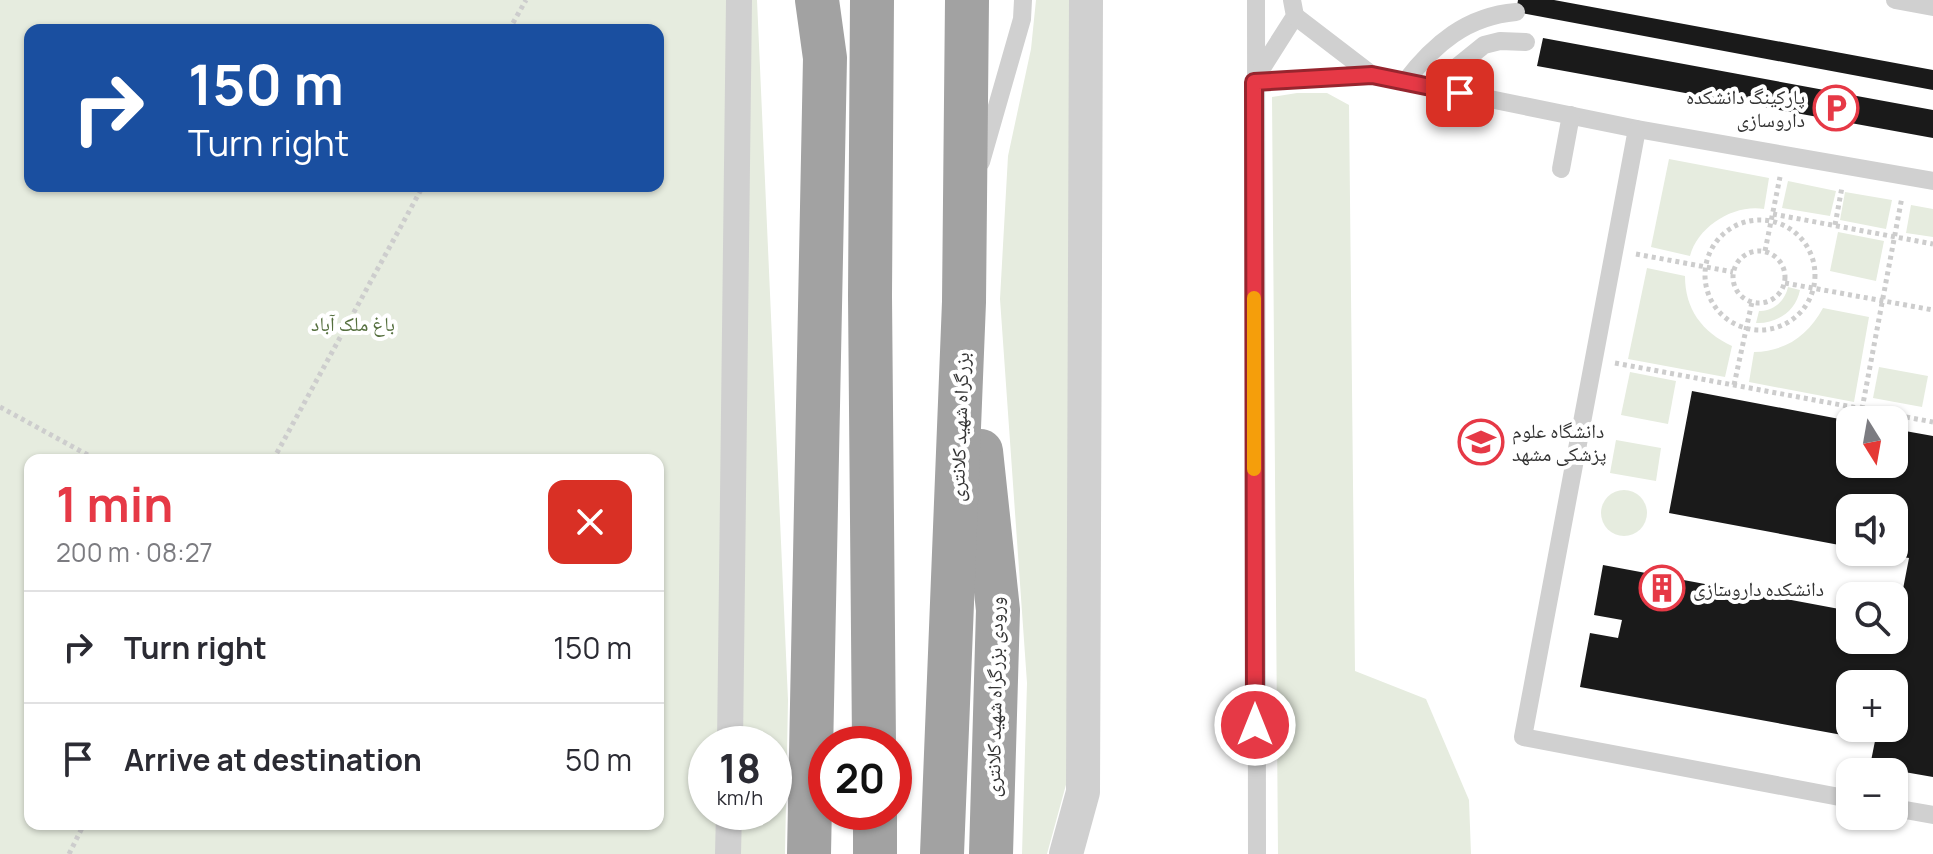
<!DOCTYPE html>
<html lang="en">
<head>
<meta charset="utf-8">
<style>
  :root { --surface:#fff; --page:#f2f2f3; --text:#2b2b33; --muted:#7c7c81; --line:#e1e1e2; --accent:#e63946 }
  body { margin:0; font-family:Manrope,"Noto Naskh Arabic",sans-serif; background:var(--page); color:var(--text); height:100vh; display:flex; flex-direction:column; font-size:30px; white-space:nowrap }
  * { box-sizing:border-box; margin:0 }
  p { font-size:26px; color:var(--muted) }
  .icon { flex:none; width:44px; height:44px; fill:none; stroke:currentColor; stroke-width:2; stroke-linecap:round; stroke-linejoin:round }
  .map { position:relative; flex:1; overflow:hidden }
  .sheet { position:absolute; left:24px; top:454px; width:640px; height:376px; display:flex; flex-direction:column; background:var(--surface); border-radius:16px; box-shadow:0 2px 6px #0004 }
  .sheet>* { flex:none }
  .guide { position:absolute; left:24px; top:24px; width:640px; height:168px; border-radius:16px; box-shadow:0 2px 6px #0004; background:#1a4fa0; color:#fff; overflow:hidden }
  .needle { width:52px; rotate:169deg }
  .buttons { position:absolute; left:1836px; top:406px; display:grid; gap:16px }
  .buttons a { display:grid; place-items:center; width:72px; height:72px; border-radius:16px; background:var(--surface); box-shadow:0 2px 6px #0004; font-size:40px }
  .speed { position:absolute; left:688px; top:726px; display:flex; gap:16px; font-size:40px; font-weight:700; text-align:center }
  .speed>* { display:grid; place-content:center; width:104px; height:104px; border-radius:50%; background:var(--surface); box-shadow:0 2px 6px #0004; line-height:1 }
  .speed small { font-size:20px; font-weight:400 }
  .speed .limit { border:12px solid #d22; background:#fff; color:#111 }
  .pin { position:absolute; display:grid; place-items:center; width:68px; height:68px; color:#fff; margin:-34px; border-radius:16px; box-shadow:0 4px 12px #0006 }
  .me { position:absolute; width:88px; margin:-44px; rotate:0deg; stroke-linejoin:round; filter:drop-shadow(0 0 6px #0008) }
  .turn { display:flex; align-items:center; gap:28px; height:168px; padding:0 32px; font-size:36px }
  .turn .icon { width:104px; height:104px; stroke-width:2.5 }
  .turn b { display:block; font-size:56px; line-height:68px }
  .round { display:grid; place-items:center; flex:none; width:84px; height:84px; border-radius:16px; background:var(--page) }
  .head { display:flex; align-items:center; justify-content:space-between; height:136px; padding:0 32px }
  h1 { font-size:48px; font-weight:700; line-height:60px; color:var(--accent) }
  ul { padding:0; list-style:none }
  li { display:flex; align-items:center; gap:24px; height:112px; padding:0 32px; border-top:2px solid var(--line) }
  li div { flex:1 }
  li b { display:block; font-size:30px }
  li em { font-style:normal }
  .map>svg:first-child { display:block }
  .green { fill:#e6ecdf; fill-rule:evenodd }
  .building { fill:#1a1a1a; fill-rule:evenodd }
  .lines { fill:none; stroke-linecap:round; stroke-linejoin:round }
  .path { stroke:#cdcdcd; stroke-width:5; stroke-dasharray:4 4; stroke-linecap:butt }
  .service { stroke:#d0d0d0; stroke-width:18 }
  .pedestrian { stroke:#d0d0d0; stroke-width:26 }
  .minor { stroke:#d0d0d0; stroke-width:34 }
  .trunk { stroke:#a2a2a2; stroke-width:44 }
  .route-casing { stroke:#96252e; stroke-width:20 }
  .route { stroke:#e63946; stroke-width:14 }
  .slow { stroke:#f59e0b; stroke-width:14 }
  .labels { text-anchor:middle; dominant-baseline:central; stroke-width:8; stroke-linejoin:round; paint-order:stroke }
  .poi-label { font-size:20px; fill:#333; stroke:#fff; text-anchor:start }
  .park-label { font-size:20px; fill:#56703f; stroke:#fff }
  .street-label { font-size:20px; fill:#333; stroke:#fff }
</style>
</head>
<body>
<div class="map">
<svg width="1933" height="854" viewBox="0 0 1933 854">
  <rect width="100%" height="100%" fill="#fff"/>
  <!-- green -->
  <g class="green">
    <path d="M0 0H757L788 700 785 854H0ZM30 30H658V186H30ZM30 460H658V824H30ZM706 744H774V812H706Z"/>
    <path d="M1036 0H1078L1067 781 1047 854H1022L1027 683 1000 299 1008 156 1031 49Z"/>
    <path d="M1297 93H1327L1349 105 1355 671 1426 699 1469 800 1471 854H1278L1272 97Z"/>
    <path d="M1669 159 1769 178 1764 209C1734 204 1698 226 1690 256L1651 247Z"/>
    <path d="M1788 181 1836 191 1830 216 1782 208Z"/>
    <path d="M1845 192 1892 200 1886 229 1840 220Z"/>
    <path d="M1911 205 1933 209V237L1906 233Z"/>
    <path d="M1838 232 1884 241 1876 281 1830 271Z"/>
    <path d="M1647 268 1685 276C1685 309 1702 332 1732 346L1725 377 1628 359Z"/>
    <path d="M1788 287 1800 290C1796 311 1777 324 1756 323L1759 311C1773 312 1785 301 1788 287Z"/>
    <path d="M1823 308 1869 317 1854 402 1749 382 1754 352C1787 351 1808 335 1823 308Z"/>
    <path d="M1879 367 1928 376 1922 407 1873 398Z"/>
    <path d="M1630 372 1676 381 1668 424 1621 415Z"/>
    <path d="M1616 440 1661 448 1656 481 1610 473Z"/>
    <circle cx="1624" cy="513" r="23"/>
  </g>
  <!-- building -->
  <g class="building">
    <path d="M1518 0H1554L1933 70V90L1516 12Z"/>
    <path d="M1543 38 1933 110V138L1537 66Z"/>
    <path d="M1692 391 1850 421V464H1894V429L1933 436V777L1870 766 1875 741 1580 687 1590 633 1618 638 1622 620 1594 615 1603 565 1850 611V640H1894V619L1897 620 1909 558 1887 554 1894 552V508H1850V547L1669 513ZM1850 684H1894V728H1850Z"/>
  </g>
  <g class="lines">
    <!-- path -->
    <g class="path">
      <path d="M509 30 526 0"/>
      <path d="M1773 214 1933 244"/>
      <circle cx="1760" cy="275" r="55"/>
      <path d="M1835 225 1842 187"/>
      <circle cx="1759" cy="277" r="26"/>
      <path d="M1765 251 1780 177"/>
      <path d="M1636 254 1733 272"/>
      <path d="M1785 283 1933 310"/>
      <path d="M1615 363 1933 422"/>
      <path d="M1734 385 1752 302"/>
      <path d="M0 407 97 460"/>
      <path d="M1862 409 1902 197"/>
      <path d="M273 460 423 186"/>
      <path d="M69 854 84 824"/>
    </g>
    <!-- service -->
    <g class="service">
      <path d="M1256 0 1257 854"/>
      <path d="M1895 0 1933 7"/>
      <path d="M1372 75 1637 129 1933 181"/>
      <path d="M1255 79 1295 16 1292 0"/>
      <path d="M1254 82 1372 75 1295 16"/>
      <path d="M1405 82C1434 44 1467 16 1516 12"/>
      <path d="M1432 87 1484 45 1500 41 1526 42"/>
      <path d="M1637 129 1523 737 1850 799"/>
      <path d="M981 162 1022 19 1023 0"/>
      <path d="M1561 169 1571 115"/>
      <path d="M1894 808 1933 815"/>
    </g>
    <!-- pedestrian -->
    <g class="pedestrian">
      <path d="M730 744 739 0"/>
      <path d="M728 854 729 812"/>
    </g>
    <!-- minor -->
    <path class="minor" d="M1066 854 1083 792 1086 0"/>
    <!-- trunk -->
    <g class="trunk">
      <path d="M872 0 870 296 874 744"/>
      <path d="M981 451 998 610 991 854"/>
      <path d="M875 812V854"/>
      <path d="M809 854 825 58 817 0"/>
      <path d="M942 854 964 302 967 0"/>
    </g>
  </g>
  <g class="lines">
    <!-- route casing -->
    <g class="route-casing">
      <path id="route" d="M1255 725 1254 82 1372 75 1460 93"/>
    </g>
    <!-- route -->
    <use href="#route" class="route"/>
    <!-- slow -->
    <path class="slow" d="M1254 298V469"/>
  </g>
  <!-- icons -->
  <defs>
    <g id="parking-ring" transform="scale(2.3)"><circle r="9.5" fill="#fff" stroke="#e63946" stroke-width="1.5"/><path d="M-3.5-5.5H1a3.5 3.5 0 0 1 0 7H-1V5.5H-3.5ZM-1-3.4V-.6H.8a1.4 1.4 0 0 0 0-2.8Z" fill="#e63946"/></g>
    <g id="university-ring" transform="scale(2.3)"><circle r="9.5" fill="#fff" stroke="#e63946" stroke-width="1.5"/><path d="M0-5L7-2L0 1L-7-2ZM-4 1L0 2.5L4 1V4Q0 6-4 4Z" fill="#e63946"/></g>
    <g id="building-ring" transform="scale(2.3)"><circle r="9.5" fill="#fff" stroke="#e63946" stroke-width="1.5"/><path d="M-4-6H4V6H1V3H-1V6H-4ZM-2.5-4.3h1.7v1.8h-1.7ZM.8-4.3h1.7v1.8H.8ZM-2.5-1h1.7V.8h-1.7ZM.8-1h1.7V.8H.8Z" fill="#e63946"/></g>
  </defs>
  <g fill-rule="evenodd">
    <use href="#parking-ring" x="1836" y="108"/>
    <use href="#university-ring" x="1481" y="442"/>
    <use href="#building-ring" x="1662" y="588"/>
  </g>
  <g class="labels">
    <!-- poi labels -->
    <g class="poi-label">
      <text x="1805" y="96" text-anchor="end">پارکینگ دانشکده<tspan x="1805" dy="23">داروسازی</tspan></text>
      <text x="1512" y="430">دانشگاه علوم<tspan x="1512" dy="23">پزشکی مشهد</tspan></text>
      <text x="1693" y="588">دانشکده داروسازی</text>
    </g>
    <!-- park labels -->
    <g class="park-label">
      <text x="353" y="323">باغ ملک آباد</text>
    </g>
    <!-- street labels -->
    <g class="street-label">
      <text transform="translate(959 427) rotate(-88)">بزرگراه شهید کلانتری</text>
      <text transform="translate(994 697) rotate(-89)">ورودی بزرگراه شهید کلانتری</text>
    </g>
  </g>
</svg>
<div class="buttons">
<a><svg class="needle" viewBox="-14 -14 28 28"><path d="M0-13l5 13h-10z" fill="#e53935"/><path d="M0 13l5-13h-10z" fill="#7c7c81"/></svg></a>
<a><svg class="icon" aria-label="sound" viewBox="0 0 24 24"><path d="M4 9h4l5-4v14l-5-4H4zM17 9q2 3 0 6"/></svg></a>
<a><svg class="icon" aria-label="search" viewBox="0 0 24 24"><circle cx="10" cy="10" r="6"/><path d="M15 15l6 6"/></svg></a>
<a>+</a>
<a>−</a>
</div>
<div class="speed"><div>18<small>km/h</small></div><div class="limit">20</div></div>
<div class="pin" style="left:1460px;top:93px;background:#d93025"><svg class="icon" aria-label="arrive" viewBox="0 0 24 24"><path d="M6 21V4h12l-3 4 3 4H6"/></svg></div>
<svg class="me" style="left:1255px;top:725px" viewBox="-20 -20 40 40"><circle r="17" fill="#e63946" stroke="#fff" stroke-width="3"/><path d="M0-11L8 9 0 5-8 9z" fill="#fff"/></svg>
<div class="guide">
<div class="turn"><svg class="icon" aria-label="right" viewBox="0 0 24 24"><path d="M7 20v-9h11M14 6l5 5-5 5"/></svg><div><b>150 m</b>Turn right</div></div>
</div>
<section class="sheet">
<div class="head"><div><h1>1 min</h1><p>200 m · 08:27</p></div><a class="round" style="background:#d93025;color:#fff"><svg class="icon" aria-label="close" viewBox="0 0 24 24"><path d="M6 6l12 12M18 6L6 18"/></svg></a></div>
<ul>
<li><svg class="icon" aria-label="right" viewBox="0 0 24 24"><path d="M7 20v-9h11M14 6l5 5-5 5"/></svg><div><b>Turn right</b></div><em>150 m</em></li>
<li><svg class="icon" aria-label="arrive" viewBox="0 0 24 24"><path d="M6 21V4h12l-3 4 3 4H6"/></svg><div><b>Arrive at destination</b></div><em>50 m</em></li>
</ul>
</section>
</div>
</body>
</html>
